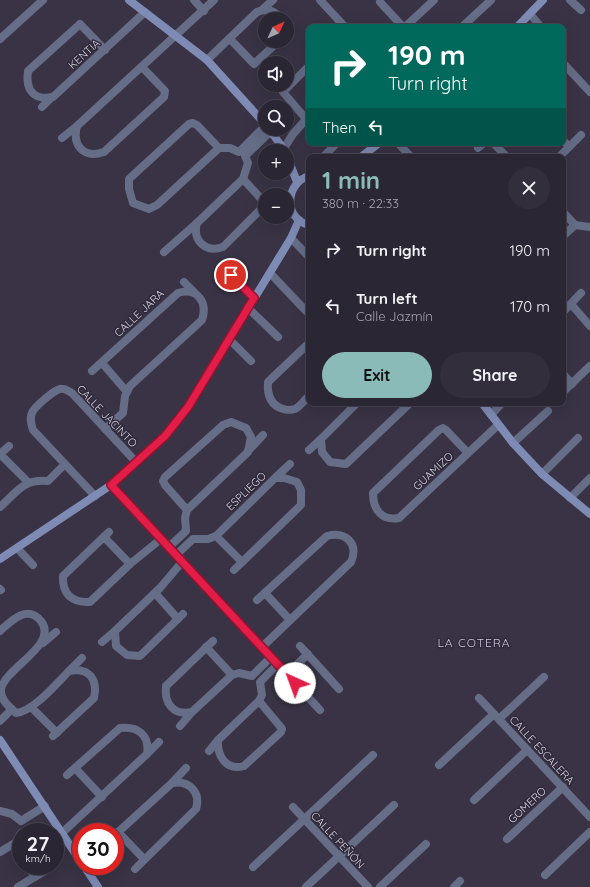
<!DOCTYPE html>
<html lang="en">
<head>
<meta charset="utf-8">
<style>
  :root { --surface:#2b2634; --page:#332e3c; --text:#f1f3f6; --muted:#a6a5ac; --line:#47434f; --accent:#8bbbb9 }
  body { margin:0; font-family:Quicksand,sans-serif; background:var(--page); color:var(--text); height:100vh; display:flex; flex-direction:column; font-size:15px; white-space:nowrap }
  * { box-sizing:border-box; margin:0 }
  p { font-size:13px; color:var(--muted) }
  .icon { flex:none; width:22px; height:22px; fill:none; stroke:currentColor; stroke-width:2; stroke-linecap:round; stroke-linejoin:round }
  .map { position:relative; flex:1; overflow:hidden }
  .panel { position:absolute; left:306px; top:154px; width:260px; height:252px; display:flex; flex-direction:column; background:var(--surface); border-radius:8px; box-shadow:0 4px 16px #0002,0 0 0 1px var(--line) }
  .panel>* { flex:none }
  .guide { position:absolute; left:306px; top:24px; width:260px; height:122px; border-radius:8px; box-shadow:0 4px 16px #0002,0 0 0 1px var(--line); background:#00695c; color:#fff; overflow:hidden }
  .needle { width:26px; rotate:46deg }
  .buttons { position:absolute; left:258px; top:12px; display:grid; gap:8px }
  .buttons a { display:grid; place-items:center; width:36px; height:36px; border-radius:50%; background:var(--surface); box-shadow:0 4px 16px #0002,0 0 0 1px var(--line); font-size:20px }
  .speed { position:absolute; left:12px; top:823px; display:flex; gap:8px; font-size:20px; font-weight:700; text-align:center }
  .speed>* { display:grid; place-content:center; width:52px; height:52px; border-radius:50%; background:var(--surface); box-shadow:0 4px 16px #0002,0 0 0 1px var(--line); line-height:1 }
  .speed small { font-size:10px; font-weight:400 }
  .speed .limit { border:6px solid #d22; background:#fff; color:#111 }
  .pin { position:absolute; display:grid; place-items:center; width:34px; height:34px; color:#fff; margin:-17px; border:2px solid #fff; border-radius:50%; box-shadow:0 1px 4px #0007 }
  .me { position:absolute; width:44px; margin:-22px; rotate:317deg; stroke-linejoin:round; filter:drop-shadow(0 0 3px #0008) }
  .turn { display:flex; align-items:center; gap:14px; height:84px; padding:0 16px; font-size:18px }
  .turn .icon { width:52px; height:52px; stroke-width:2.5 }
  .turn b { display:block; font-size:28px; line-height:34px }
  .then { display:flex; align-items:center; height:38px; padding:0 16px; background:#0003; gap:8px; font-size:15px }
  .round { display:grid; place-items:center; flex:none; width:42px; height:42px; border-radius:21px; background:var(--page) }
  .headline { display:flex; align-items:center; justify-content:space-between; height:68px; padding:0 16px }
  h1 { font-size:24px; font-weight:700; line-height:30px; color:var(--accent) }
  .cta { display:flex; gap:8px; margin-top:auto; padding:8px 16px }
  .cta a { flex:1; height:46px; border-radius:24px; background:var(--accent); color:#111; font-size:16px; font-weight:700; line-height:46px; text-align:center }
  .cta a+a { background:var(--page); color:var(--text) }
  ul { padding:0; list-style:none }
  li { display:flex; align-items:center; gap:12px; height:56px; padding:0 16px }
  li div { flex:1 }
  li b { display:block; font-size:15px }
  li em { font-style:normal }
  .map>svg:first-child { display:block }
  .lines { fill:none; stroke-linecap:round; stroke-linejoin:round }
  .street { stroke:#656d87; stroke-width:8 }
  .secondary { stroke:#7e8bb4; stroke-width:8 }
  .route-casing { stroke:#92132f; stroke-width:10 }
  .route { stroke:#e11d48; stroke-width:7 }
  .labels { text-anchor:middle; dominant-baseline:central; stroke-width:3; stroke-linejoin:round; paint-order:stroke }
  .street-label { font-size:11px; fill:#d7d3de; stroke:#2f293b }
  .neighbourhood-label { font-size:12px; letter-spacing:1px; fill:#cec7de; stroke:#2f293b }
</style>
</head>
<body>
<div class="map">
<svg width="590" height="887" viewBox="0 0 590 887">
  <rect width="100%" height="100%" fill="#393345"/>
  <g class="lines">
    <!-- street -->
    <g class="street">
      <path d="M194 0 204 11"/>
      <path d="M320 0 345 27"/>
      <path d="M570 0 581 10"/>
      <path d="M380 2 403 27"/>
      <path d="M263 9 273 0"/>
      <path d="M530 14 541 27"/>
      <path d="M405 27 434 0"/>
      <path d="M462 27 491 0"/>
      <path d="M0 39 43 0"/>
      <path d="M230 39 254 64 279 41"/>
      <path d="M105 50 80 24 28 71C25 90 34 101 53 97L145 12"/>
      <path d="M207 60 257 12C266 8 275 10 281 19"/>
      <path d="M563 63 590 92"/>
      <path d="M142 67 165 91 164 97 104 152C83 159 72 145 77 126L214 0"/>
      <path d="M42 107 52 97"/>
      <path d="M306 119 283 92 309 66"/>
      <path d="M62 138 77 126"/>
      <path d="M563 140 569 147"/>
      <path d="M398 143 411 157"/>
      <path d="M493 143 507 157"/>
      <path d="M219 148 197 125 193 123 189 124 129 179V189L133 203 149 209 157 205 219 148H230L239 152 265 126"/>
      <path d="M284 148 293 134 309 116"/>
      <path d="M478 148 484 143"/>
      <path d="M323 157 337 143"/>
      <path d="M559 157 581 135"/>
      <path d="M243 179 265 203"/>
      <path d="M265 205 223 247C206 253 192 241 197 223L243 179 248 163 245 156 271 131"/>
      <path d="M563 212 575 225"/>
      <path d="M575 225 590 227"/>
      <path d="M563 236 575 225"/>
      <path d="M291 238 309 257"/>
      <path d="M164 252 197 223"/>
      <path d="M270 273 306 311"/>
      <path d="M231 275 254 298"/>
      <path d="M184 282 194 292"/>
      <path d="M571 304 590 326"/>
      <path d="M248 308 278 337"/>
      <path d="M563 312 581 293"/>
      <path d="M229 339 251 361"/>
      <path d="M309 343 268 382C267 394 270 405 283 409 286 410 292 410 295 409 300 407 305 399 309 396"/>
      <path d="M102 363 127 392"/>
      <path d="M92 371 178 293C197 287 208 302 202 320L130 386 125 396 123 413 105 429"/>
      <path d="M563 374 572 384"/>
      <path d="M563 392 590 366"/>
      <path d="M357 403 321 439 322 452 330 462 346 464 410 403"/>
      <path d="M491 415 502 403"/>
      <path d="M513 443 548 411"/>
      <path d="M309 450 321 439"/>
      <path d="M248 451 263 435"/>
      <path d="M468 453 446 430 443 428 439 430 373 493C373 510 382 521 399 518L498 425"/>
      <path d="M0 454 28 482"/>
      <path d="M0 454 9 446"/>
      <path d="M542 474 578 438"/>
      <path d="M275 478 290 464"/>
      <path d="M111 485 320 710"/>
      <path d="M95 496 33 430C31 424 29 417 33 411 36 406 54 390 60 389 65 388 68 391 72 393L136 462"/>
      <path d="M570 498 590 478"/>
      <path d="M0 507C18 491 23 479 48 481L65 464"/>
      <path d="M109 532 63 576C62 594 72 603 90 602L130 564 161 539"/>
      <path d="M216 536 242 562"/>
      <path d="M104 537 130 564"/>
      <path d="M169 547 186 531 185 518 187 510 248 452 251 437 246 428 231 422 223 425 165 477 163 481 165 485 187 510"/>
      <path d="M17 548 33 565"/>
      <path d="M176 555 193 539H208L216 536 275 478H284L297 482 301 490V505L234 570"/>
      <path d="M182 562 160 588 115 631 116 646 127 655 140 656 183 614"/>
      <path d="M0 589 1 590"/>
      <path d="M155 593 178 619"/>
      <path d="M265 593 290 620"/>
      <path d="M257 600 327 536C346 531 359 544 351 562L262 647"/>
      <path d="M0 631C11 621 27 604 41 621 59 645 6 667 1 689 0 699 9 707 16 713 33 712 57 683 69 671 89 667 98 679 94 698L53 736"/>
      <path d="M213 641 166 686C164 703 173 716 192 712L232 675"/>
      <path d="M102 642 115 631"/>
      <path d="M43 643 56 632"/>
      <path d="M300 646 339 689"/>
      <path d="M206 647 232 675"/>
      <path d="M69 671 82 658"/>
      <path d="M287 674 308 654"/>
      <path d="M232 675 239 673 252 676 271 657"/>
      <path d="M479 698 590 817"/>
      <path d="M259 701 279 725 282 729 281 732 244 766C226 771 217 756 218 740L259 701 262 695 260 682 278 664"/>
      <path d="M31 707 57 733"/>
      <path d="M499 719 544 677"/>
      <path d="M0 721 12 709"/>
      <path d="M180 726 192 712"/>
      <path d="M209 751 218 740"/>
      <path d="M147 754 159 742"/>
      <path d="M439 765 494 714"/>
      <path d="M75 768 102 797"/>
      <path d="M172 783 186 768"/>
      <path d="M474 800 527 750"/>
      <path d="M293 807 368 887"/>
      <path d="M0 811 12 814 21 821"/>
      <path d="M21 821 45 806"/>
      <path d="M118 832 144 859"/>
      <path d="M62 833 147 754C150 735 138 726 120 728L67 775"/>
      <path d="M115 835 172 783C189 780 201 792 196 809L135 869"/>
      <path d="M507 839 563 787"/>
      <path d="M15 843 21 854"/>
      <path d="M0 852 15 843 21 833"/>
      <path d="M28 866 35 877"/>
      <path d="M253 867 373 755"/>
      <path d="M545 875 590 832"/>
      <path d="M18 887 43 872"/>
      <path d="M306 887 394 805"/>
      <path d="M380 887 426 844"/>
      <path d="M454 887 460 881"/>
    </g>
    <!-- secondary -->
    <g class="secondary">
      <path d="M129 0 207 60 265 124"/>
      <path d="M517 27 543 0"/>
      <path d="M269 129 285 151"/>
      <path d="M287 156 297 182"/>
      <path d="M361 157 379 143"/>
      <path d="M309 176C285 183 283 219 309 225"/>
      <path d="M482 403 513 443 542 474 590 514"/>
      <path d="M0 559 111 485 165 436 188 407 291 238 299 220"/>
      <path d="M0 740 81 862"/>
      <path d="M84 866 98 887"/>
    </g>
  </g>
  <g class="lines">
    <!-- route casing -->
    <g class="route-casing">
      <path id="route" d="M231 275 254 298 188 407 165 436 111 485 295 683"/>
    </g>
    <!-- route -->
    <use href="#route" class="route"/>
  </g>
  <g class="labels">
    <!-- street labels -->
    <g class="street-label">
      <text transform="translate(84 54) rotate(-42)">KENTIA</text>
      <text transform="translate(139 313) rotate(-43)">CALLE JARA</text>
      <text transform="translate(107 416) rotate(46)">CALLE JACINTO</text>
      <text transform="translate(433 471) rotate(-43)">GUAMIZO</text>
      <text transform="translate(246 491) rotate(-44)">ESPLIEGO</text>
      <text transform="translate(542 750) rotate(47)">CALLE ESCALERA</text>
      <text transform="translate(527 805) rotate(-43)">GOMERO</text>
      <text transform="translate(338 840) rotate(47)">CALLE PEÑÓN</text>
    </g>
    <!-- neighbourhood labels -->
    <g class="neighbourhood-label">
      <text x="474" y="642">LA COTERA</text>
    </g>
  </g>
</svg>
<div class="buttons">
<a><svg class="needle" viewBox="-14 -14 28 28"><path d="M0-13l5 13h-10z" fill="#e53935"/><path d="M0 13l5-13h-10z" fill="#a6a5ac"/></svg></a>
<a><svg class="icon" aria-label="sound" viewBox="0 0 24 24"><path d="M4 9h4l5-4v14l-5-4H4zM17 9q2 3 0 6"/></svg></a>
<a><svg class="icon" aria-label="search" viewBox="0 0 24 24"><circle cx="10" cy="10" r="6"/><path d="M15 15l6 6"/></svg></a>
<a>+</a>
<a>−</a>
</div>
<div class="speed"><div>27<small>km/h</small></div><div class="limit">30</div></div>
<div class="pin" style="left:231px;top:275px;background:#d93025"><svg class="icon" aria-label="arrive" viewBox="0 0 24 24"><path d="M6 21V4h12l-3 4 3 4H6"/></svg></div>
<svg class="me" style="left:295px;top:683px" viewBox="-20 -20 40 40"><circle r="19" fill="#fff"/><path d="M0-13L10 11 0 6-10 11z" fill="#e11d48"/></svg>
<div class="guide">
<div class="turn"><svg class="icon" aria-label="right" viewBox="0 0 24 24"><path d="M7 20v-9h11M14 6l5 5-5 5"/></svg><div><b>190 m</b>Turn right</div></div>
<div class="then">Then<svg class="icon" aria-label="left" viewBox="0 0 24 24"><path d="M17 20v-9H6M10 6l-5 5 5 5"/></svg></div>
</div>
<section class="panel">
<div class="headline"><div><h1>1 min</h1><p>380 m · 22:33</p></div><a class="round"><svg class="icon" aria-label="close" viewBox="0 0 24 24"><path d="M6 6l12 12M18 6L6 18"/></svg></a></div>
<ul>
<li><svg class="icon" aria-label="right" viewBox="0 0 24 24"><path d="M7 20v-9h11M14 6l5 5-5 5"/></svg><div><b>Turn right</b></div><em>190 m</em></li>
<li><svg class="icon" aria-label="left" viewBox="0 0 24 24"><path d="M17 20v-9H6M10 6l-5 5 5 5"/></svg><div><b>Turn left</b><p>Calle Jazmín</p></div><em>170 m</em></li>
</ul>
<div class="cta"><a>Exit</a><a>Share</a></div>
</section>
</div>
</body>
</html>
